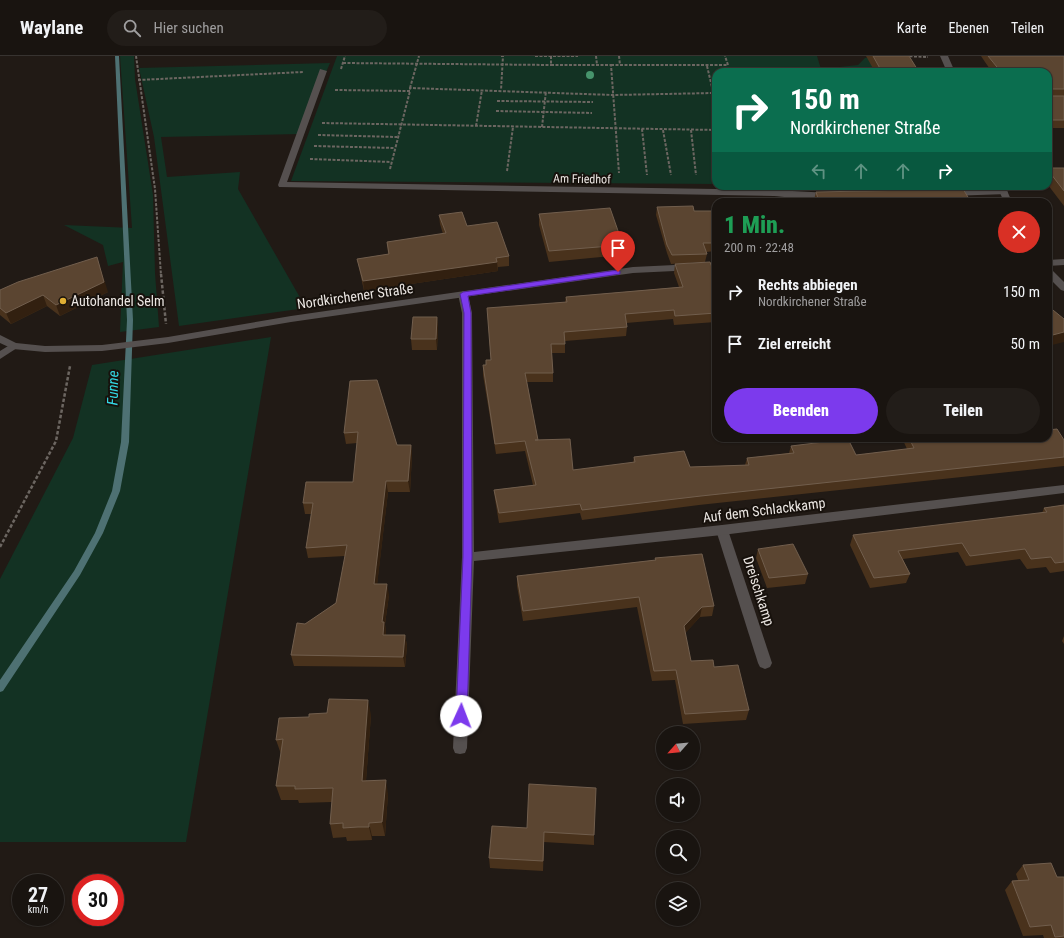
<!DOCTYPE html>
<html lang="de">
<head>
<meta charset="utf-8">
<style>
  :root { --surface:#191410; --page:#221d19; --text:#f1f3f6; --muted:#9f9e9f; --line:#373330; --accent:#7c3aed }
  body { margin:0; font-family:"Roboto Condensed",sans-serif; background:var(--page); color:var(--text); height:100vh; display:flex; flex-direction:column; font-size:15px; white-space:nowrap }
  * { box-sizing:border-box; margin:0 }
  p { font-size:13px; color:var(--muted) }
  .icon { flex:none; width:22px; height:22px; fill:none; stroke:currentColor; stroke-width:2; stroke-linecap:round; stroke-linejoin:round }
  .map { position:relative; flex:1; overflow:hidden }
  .details { position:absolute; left:712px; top:142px; width:340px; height:244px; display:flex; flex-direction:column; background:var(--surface); border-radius:12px; box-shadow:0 1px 3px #0004,0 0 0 1px var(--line) }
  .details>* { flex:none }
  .hud { position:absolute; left:712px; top:12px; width:340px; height:122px; border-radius:12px; box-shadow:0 1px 3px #0004,0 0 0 1px var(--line); background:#0b6e4f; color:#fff; overflow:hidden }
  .needle { width:26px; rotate:243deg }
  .fabs { position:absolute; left:656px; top:670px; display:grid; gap:8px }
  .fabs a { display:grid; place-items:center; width:44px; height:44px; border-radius:50%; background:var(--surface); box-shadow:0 1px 3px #0004,0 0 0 1px var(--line); font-size:20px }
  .speed { position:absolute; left:12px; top:818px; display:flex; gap:8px; font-size:20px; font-weight:700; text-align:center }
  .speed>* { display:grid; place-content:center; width:52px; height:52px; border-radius:50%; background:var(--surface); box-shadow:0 1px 3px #0004,0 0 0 1px var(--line); line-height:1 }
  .speed small { font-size:10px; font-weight:400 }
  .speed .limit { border:6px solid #d22; background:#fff; color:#111 }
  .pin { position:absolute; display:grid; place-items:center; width:34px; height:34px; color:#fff; margin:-41px -17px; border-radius:50% 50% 50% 0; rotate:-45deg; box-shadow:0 0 4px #0007 }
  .pin .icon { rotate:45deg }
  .me { position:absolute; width:44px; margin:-22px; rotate:2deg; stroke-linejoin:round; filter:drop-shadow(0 0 3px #0008) }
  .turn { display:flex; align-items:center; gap:14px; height:84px; padding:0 12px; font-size:18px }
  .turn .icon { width:52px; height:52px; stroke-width:2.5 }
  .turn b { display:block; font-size:28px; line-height:34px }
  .lanes { display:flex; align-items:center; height:38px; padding:0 12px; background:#0003; justify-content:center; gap:20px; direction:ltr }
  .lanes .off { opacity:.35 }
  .round { display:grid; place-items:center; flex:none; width:42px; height:42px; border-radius:21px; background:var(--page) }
  .headline { display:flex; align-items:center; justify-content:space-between; height:68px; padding:0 12px }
  h1 { font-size:24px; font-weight:800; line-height:30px; color:#1e9e55 }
  .primary-button { display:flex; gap:8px; margin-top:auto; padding:8px 12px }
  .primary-button a { flex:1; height:46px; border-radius:24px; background:var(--accent); color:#fff; font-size:16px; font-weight:800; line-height:46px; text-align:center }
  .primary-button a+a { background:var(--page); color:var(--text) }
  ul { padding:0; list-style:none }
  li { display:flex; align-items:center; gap:12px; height:52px; padding:0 12px }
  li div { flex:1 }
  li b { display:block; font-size:15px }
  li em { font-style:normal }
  header { display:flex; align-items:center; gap:24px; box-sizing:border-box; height:56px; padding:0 20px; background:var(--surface); border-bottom:1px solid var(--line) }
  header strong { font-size:19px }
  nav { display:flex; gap:22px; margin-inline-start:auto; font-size:14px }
  .search { width:280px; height:36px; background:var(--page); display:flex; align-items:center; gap:10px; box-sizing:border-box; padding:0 14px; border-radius:22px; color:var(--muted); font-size:15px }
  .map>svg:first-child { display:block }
  .green { fill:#133223 }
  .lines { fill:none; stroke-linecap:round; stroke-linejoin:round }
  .stream { fill:#4e7173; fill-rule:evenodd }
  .path-far1 { stroke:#6c6661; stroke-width:2; stroke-dasharray:3 1.5; stroke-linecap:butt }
  .path { stroke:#6c6661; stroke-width:2.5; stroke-dasharray:3.5 2; stroke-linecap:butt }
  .service { fill:#55504f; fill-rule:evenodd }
  .minor { fill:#55504f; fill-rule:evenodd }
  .tertiary { fill:#55504f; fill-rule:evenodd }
  .tree { fill:#47946c }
  .wall { fill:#49321c }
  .shaded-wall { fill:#322010 }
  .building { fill:#5b4531; stroke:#715e4d }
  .route { fill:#7c3aed; stroke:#51269a }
  .poi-dot { fill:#e1af34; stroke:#17110c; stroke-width:1.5 }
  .labels { text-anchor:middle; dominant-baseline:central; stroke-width:4; stroke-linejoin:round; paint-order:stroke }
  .far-street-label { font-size:12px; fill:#ebe6e2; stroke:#17110c }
  .street-label { font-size:14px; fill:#ebe6e2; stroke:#17110c }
  .poi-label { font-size:14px; fill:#ebe6e2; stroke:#17110c; text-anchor:start }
  .water-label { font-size:15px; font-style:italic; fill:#33d7e4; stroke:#17110c }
</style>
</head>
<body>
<header>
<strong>Waylane</strong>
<div class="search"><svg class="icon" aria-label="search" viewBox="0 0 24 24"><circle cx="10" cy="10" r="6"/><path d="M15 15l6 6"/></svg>Hier suchen</div>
<nav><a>Karte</a><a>Ebenen</a><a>Teilen</a></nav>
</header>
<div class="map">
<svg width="1064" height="882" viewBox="0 0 1064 882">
  <rect width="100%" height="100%" fill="#211a15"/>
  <!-- green -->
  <g class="green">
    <path d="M120 0H134L135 23 153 139 155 217 159 271 120 276 123 206 108 210 103 189 64 169 132 172Z"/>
    <path d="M337 0H817L821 13 858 9 865 2 869 1 900 16H716V128L291 125Z"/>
    <path d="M330 7 300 78 161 81 167 121 240 116 238 133 306 252 179 270 154 81 139 12Z"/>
    <path d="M271 281 186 786H0V523L73 382 92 309Z"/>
  </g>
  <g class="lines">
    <!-- stream -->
    <path class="stream" d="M115 0H119L133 264 129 386 120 435 103 477 80 519 3 635 0 636V624L74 515 95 477 112 435 121 386 127 264Z"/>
    <!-- path-far1 -->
    <g class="path-far1">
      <path d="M136 0 155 133 161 219"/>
      <path d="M501 0H503L501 34"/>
      <path d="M535 0H578"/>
      <path d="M551 0V9H611L619 117"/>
      <path d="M596 0 597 9"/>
      <path d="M619 0 620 9"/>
      <path d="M905 0 928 1"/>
      <path d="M343 7 551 9"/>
      <path d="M611 9H728L725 0"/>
      <path d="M707 10 716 48"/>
      <path d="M341 13 345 0"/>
      <path d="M138 24 303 16"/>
      <path d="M410 32 419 0"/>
      <path d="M335 34 410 35V32L613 39 714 37"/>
      <path d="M497 45 593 46"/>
      <path d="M496 55 592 57"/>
      <path d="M322 67 716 74"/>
      <path d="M476 70 482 34"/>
      <path d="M542 71 546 35"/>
      <path d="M642 73 647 119"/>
      <path d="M663 74 671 119"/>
      <path d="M691 74 696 119"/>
      <path d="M714 74 716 85"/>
      <path d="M318 79 397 81"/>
      <path d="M314 90 395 92"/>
      <path d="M310 103 391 106"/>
      <path d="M390 113 410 35"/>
      <path d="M507 115 513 71"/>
    </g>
    <!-- path -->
    <g class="path">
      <path d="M161 218 166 268"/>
      <path d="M0 491 56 385 70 310"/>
    </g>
    <!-- service -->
    <path class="service" d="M722 469 726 471 728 474 772 607 770 611 765 613 760 611 758 607 716 474 718 471Z"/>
    <!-- minor -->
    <g class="minor">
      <path d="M320 13 327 15 287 126 774 134 830 137 834 140C827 147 786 141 774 140L279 131 278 129Z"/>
      <path d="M1004 133 1008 136 1007 138 949 140 945 137 949 134Z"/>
      <path d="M463 235 468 238 472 257 474 496 722 469 1064 429V437L722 479 474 505 467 692 465 697 460 698 455 697 453 692 462 501V257L458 238Z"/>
      <path d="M13 287 17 288 18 290 17 292 0 303V295Z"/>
    </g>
    <!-- tertiary -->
    <g class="tertiary">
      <path d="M940 0H948L955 16H947Z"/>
      <path d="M997 130H1005L1012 146H1004Z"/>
      <path d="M1064 203V209L1048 210V204Z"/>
      <path d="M716 207V213L633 217 291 266 168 287 102 295 45 296 13 293 0 287V279L16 287 45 290 102 289 168 281 291 260 633 211Z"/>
      <path d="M1048 212 1051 213 1064 226V235L1061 234 1048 221Z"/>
    </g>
  </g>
  <!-- trees -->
  <circle class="tree" cx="590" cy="19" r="4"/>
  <!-- wall -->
  <g class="wall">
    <path d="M866 0H909L919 16H875Z"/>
    <path d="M981 0H1064V72H1048V16H992L985 6Z"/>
    <path d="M1048 112H1064V150L1048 129Z"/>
    <path d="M809 130H955V133L811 135Z"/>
    <path d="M816 136 971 146H815L814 144Z"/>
    <path d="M657 151 694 155H716V195L706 196 707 198 705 206 671 208 667 197 656 159Z"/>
    <path d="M539 158 623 189 622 199 549 206 539 169Z"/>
    <path d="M439 159 467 170 509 200V210L498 211V215L364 235 359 212 357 203 388 198 387 186 443 178 440 168Z"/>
    <path d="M675 208 716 222V266L674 269 673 263 626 267 627 271 626 280 565 285V297H552L553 317V326H527L538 384 573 414 633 407 634 401 690 411 745 409 747 402 789 397 791 390 856 399 907 393 902 382H1048L1064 384V410L699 449 582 464 580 457 499 467 495 443 494 434 533 429 525 395 496 398 483 319V309H486L491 304 487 252 565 246 566 241 679 231 674 217Z"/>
    <path d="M0 234 108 236 60 260 47 250 11 268 0 259Z"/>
    <path d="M437 261 438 272 437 294H412L411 283Z"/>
    <path d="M350 325 397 389H411L412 399 410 436H388L377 528 389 539 385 568 386 579H405L407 590 405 611 294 610 291 599 305 568 336 547 345 500 308 502 306 492 311 458H305L303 447 353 426 357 387 346 388 344 377Z"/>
    <path d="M1064 449V515L1050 517 1046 511 1027 513 1020 503 966 510 958 496 903 503 910 518 906 527 870 532 850 489 853 479 1042 457 1044 452Z"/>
    <path d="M758 493 808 518 805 528 767 532 756 502Z"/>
    <path d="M655 502 714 550 712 560 700 561 685 577 691 605 714 611 749 654 746 664 683 668 675 624 652 625 637 551 523 565 517 530V520L655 504Z"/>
    <path d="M1064 580V588L1062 585Z"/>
    <path d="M371 659 366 724 388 738 385 780H372V784L347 785 346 781 333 782 330 768 332 746 299 747 298 744H281L276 730 281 698 276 684 309 661Z"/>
    <path d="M527 772 594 779V789L544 786 543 815 490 812 489 802Z"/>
    <path d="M1023 809 1057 821H1064V882H1044L1043 879 1023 880 1005 834 1012 825 1018 824 1016 818Z"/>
  </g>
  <!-- shaded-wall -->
  <g class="shaded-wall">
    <path d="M97 201 108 236 60 260 56 249Z"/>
    <path d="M497 206 498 215 364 235 363 225Z"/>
    <path d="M43 239 47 250 11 268 6 257Z"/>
    <path d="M437 261 438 272 437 294 436 283Z"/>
    <path d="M1064 276V286L1048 290V283L1049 280Z"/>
    <path d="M411 389 412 399 410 436 408 425Z"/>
    <path d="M386 425 388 436 376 539 374 528Z"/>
    <path d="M387 528 389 539 385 568 386 577 384 589 382 566Z"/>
    <path d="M702 551 700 561 682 581 684 570Z"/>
    <path d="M405 579 407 590 405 611 403 601Z"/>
    <path d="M368 644 371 659 365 739 362 725Z"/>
    <path d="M386 724 388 738 385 780 382 766Z"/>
    <path d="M369 767 372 780V784L369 771Z"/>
  </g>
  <!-- building -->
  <g class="building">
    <path d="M873 0H909L919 16H882Z"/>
    <path d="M988 0H1064V33H1051L1049 39 1051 40H1064V64H1048V16H1001Z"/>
    <path d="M1048 112H1064V135L1048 114Z"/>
    <path d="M963 133 971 146H819L816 136Z"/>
    <path d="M693 150 694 155H716V187H703L707 198 672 199 667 189 657 151Z"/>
    <path d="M610 152 623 189 549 195 539 158Z"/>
    <path d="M462 156 467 170 497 166 509 200 496 202 497 206 363 225 357 203 389 198 387 186 446 177 439 159Z"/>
    <path d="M97 201 104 226 56 249 43 239 6 257 0 252V234L18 226Z"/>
    <path d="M710 206 716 222V257L675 260 674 254 625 258 627 271 564 276 565 288H551L553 317H525L538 384H535L570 383 573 414 635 406 634 401 684 395 690 411 749 409 747 402 794 397 791 390 848 383 856 399 914 392 909 382H1048V374L1057 373 1064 384V401L701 440 582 454 580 448 499 457 494 434 536 429 525 385 495 388 483 309H486V304H491L487 252 567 246 566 241 683 231 675 208Z"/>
    <path d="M1048 250 1064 263V276L1049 280 1048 279Z"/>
    <path d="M413 261H437L436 283H411Z"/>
    <path d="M377 324 397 389H411L408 425H386L374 528H387L382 566H384L383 579H405L403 601 291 599 297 567 305 568 336 547 347 489 306 492 313 447H303L306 426H353L358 376 344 377 350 325Z"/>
    <path d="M1064 449V506L1055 507 1051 501 1031 503 1025 493 970 500 962 487 898 495 910 518 874 522 853 479 1047 456 1044 452Z"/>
    <path d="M793 488 808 518 769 522 758 493Z"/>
    <path d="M702 498 714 550 702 551 684 570 691 605 713 604 714 611 738 609 749 654 685 658 676 614 654 615 639 541 523 555 517 520 656 504 655 502Z"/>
    <path d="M329 643 368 644 362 725 386 724 382 766 369 767V771H358L343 772V767L330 768 333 732 295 733V730H276L283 683 276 684 279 662 309 661V658L327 657Z"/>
    <path d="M529 728 596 732 594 779 544 776 543 805 489 802 492 770 527 772Z"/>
    <path d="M1051 807 1057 821H1064V880L1055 881 1051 869 1030 871 1012 825 1029 824 1023 809Z"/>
  </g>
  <!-- route -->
  <path class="route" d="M618 214 620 215V218L468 240 471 257 472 501 467 660 465 664H457L456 660 463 501 464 257 460 238 463 236Z"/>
  <!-- markers -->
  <circle class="poi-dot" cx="63" cy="245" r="4"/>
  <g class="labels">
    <!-- far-street labels -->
    <g class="far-street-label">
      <text transform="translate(582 123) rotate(1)">Am Friedhof</text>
    </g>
    <!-- street labels -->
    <g class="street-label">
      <text transform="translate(355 240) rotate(-8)">Nordkirchener Straße</text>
      <text transform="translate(764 454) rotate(-7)">Auf dem Schlackkamp</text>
      <text transform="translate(759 535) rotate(72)">Dreischkamp</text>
    </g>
    <!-- poi labels -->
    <g class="poi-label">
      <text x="71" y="245">Autohandel Selm</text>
    </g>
    <!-- water labels -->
    <g class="water-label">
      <text transform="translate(113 332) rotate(-88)">Funne</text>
    </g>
  </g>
</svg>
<div class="fabs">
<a><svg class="needle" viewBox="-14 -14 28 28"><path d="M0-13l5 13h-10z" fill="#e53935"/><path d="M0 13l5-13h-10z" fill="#9f9e9f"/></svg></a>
<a><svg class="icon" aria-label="sound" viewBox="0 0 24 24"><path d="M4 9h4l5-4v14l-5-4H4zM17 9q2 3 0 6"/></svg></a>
<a><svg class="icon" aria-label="search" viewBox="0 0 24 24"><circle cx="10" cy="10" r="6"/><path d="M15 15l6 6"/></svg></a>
<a><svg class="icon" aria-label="layers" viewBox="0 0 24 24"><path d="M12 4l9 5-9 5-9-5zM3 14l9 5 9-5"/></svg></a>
</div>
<div class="speed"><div>27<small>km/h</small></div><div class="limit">30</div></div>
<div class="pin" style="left:618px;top:216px;background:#d93025"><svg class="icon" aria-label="arrive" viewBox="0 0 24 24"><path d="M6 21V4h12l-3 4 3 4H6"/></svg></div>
<svg class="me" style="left:461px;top:660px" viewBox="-20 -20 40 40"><circle r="19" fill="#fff"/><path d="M0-13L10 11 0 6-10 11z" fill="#7c3aed"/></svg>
<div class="hud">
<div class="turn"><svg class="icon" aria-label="right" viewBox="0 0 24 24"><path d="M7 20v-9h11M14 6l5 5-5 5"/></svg><div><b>150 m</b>Nordkirchener Straße</div></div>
<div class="lanes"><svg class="icon off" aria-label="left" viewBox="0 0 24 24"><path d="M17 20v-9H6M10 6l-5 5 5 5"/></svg><svg class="icon off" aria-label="ahead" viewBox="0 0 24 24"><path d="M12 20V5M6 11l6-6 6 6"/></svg><svg class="icon off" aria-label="ahead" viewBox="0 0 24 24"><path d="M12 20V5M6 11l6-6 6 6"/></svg><svg class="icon" aria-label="right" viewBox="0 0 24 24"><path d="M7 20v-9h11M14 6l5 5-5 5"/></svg></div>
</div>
<section class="details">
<div class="headline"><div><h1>1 Min.</h1><p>200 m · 22:48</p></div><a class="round" style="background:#d93025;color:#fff"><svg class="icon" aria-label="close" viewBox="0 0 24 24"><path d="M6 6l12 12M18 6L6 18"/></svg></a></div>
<ul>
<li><svg class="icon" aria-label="right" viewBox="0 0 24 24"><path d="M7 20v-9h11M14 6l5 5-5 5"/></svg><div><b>Rechts abbiegen</b><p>Nordkirchener Straße</p></div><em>150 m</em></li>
<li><svg class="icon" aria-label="arrive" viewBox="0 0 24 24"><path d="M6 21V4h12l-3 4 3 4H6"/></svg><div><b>Ziel erreicht</b></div><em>50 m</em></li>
</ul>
<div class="primary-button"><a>Beenden</a><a>Teilen</a></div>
</section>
</div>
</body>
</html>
